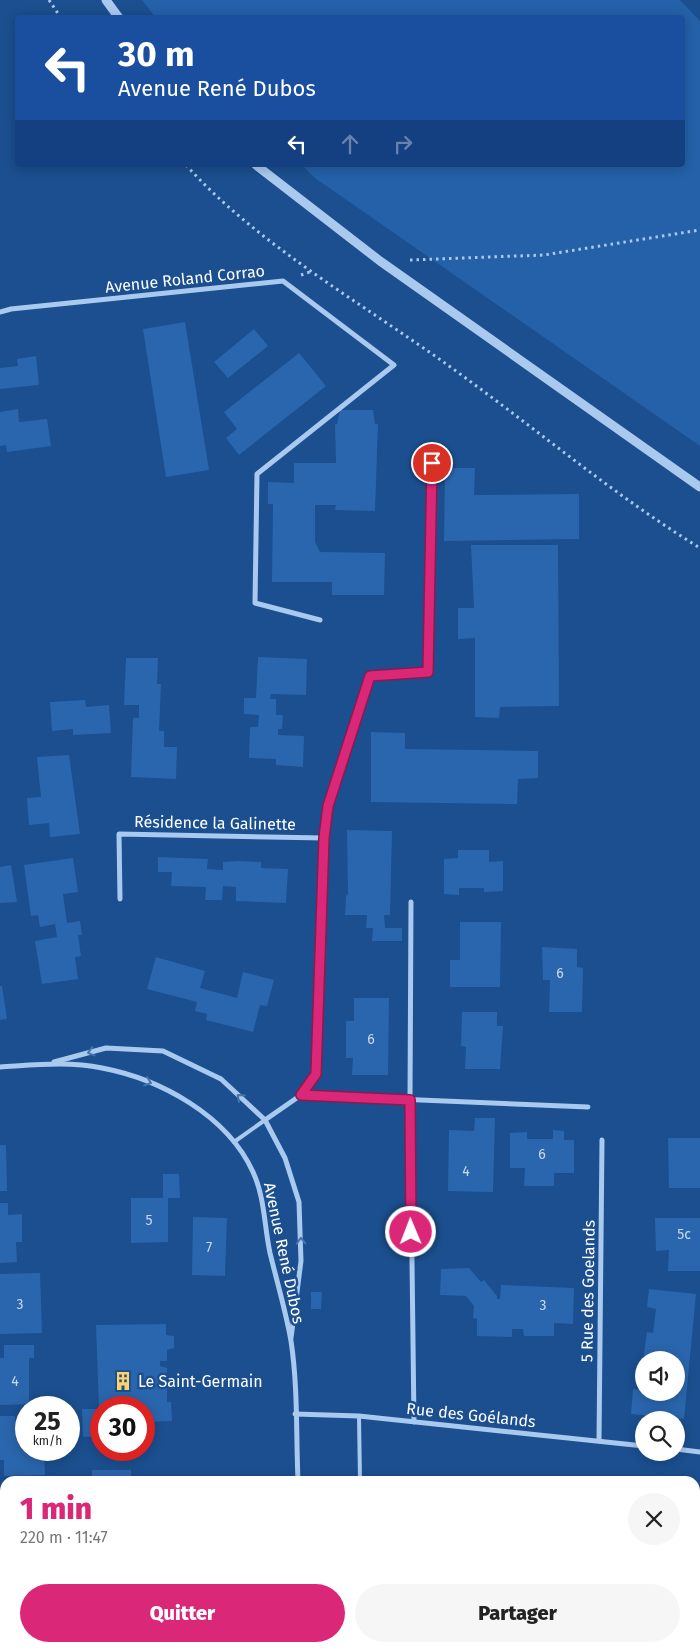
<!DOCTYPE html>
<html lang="fr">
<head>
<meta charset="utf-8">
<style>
  :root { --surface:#fff; --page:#f6f6f6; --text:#222; --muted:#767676; --accent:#db2777 }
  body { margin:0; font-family:"Fira Sans",sans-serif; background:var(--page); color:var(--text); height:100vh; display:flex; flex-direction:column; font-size:19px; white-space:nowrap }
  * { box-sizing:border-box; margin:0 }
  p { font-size:16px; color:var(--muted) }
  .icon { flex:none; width:28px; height:28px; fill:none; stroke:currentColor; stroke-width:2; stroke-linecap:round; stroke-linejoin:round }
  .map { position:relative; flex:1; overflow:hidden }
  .details { position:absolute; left:0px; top:1476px; width:700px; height:176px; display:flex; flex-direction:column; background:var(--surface); border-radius:15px 15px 0 0; box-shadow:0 2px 12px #0003 }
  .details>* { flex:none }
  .hud { position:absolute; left:15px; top:15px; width:670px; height:152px; border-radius:5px; box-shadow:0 2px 12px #0003; background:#1a4fa0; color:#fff; overflow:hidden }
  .controls { position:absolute; left:635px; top:1351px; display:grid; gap:10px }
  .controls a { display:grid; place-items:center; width:50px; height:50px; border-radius:50%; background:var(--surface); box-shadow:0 2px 12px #0003; font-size:25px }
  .speed { position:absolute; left:15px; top:1396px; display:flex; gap:10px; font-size:25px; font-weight:700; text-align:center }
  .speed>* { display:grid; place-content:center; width:65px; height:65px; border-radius:50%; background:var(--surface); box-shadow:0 2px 12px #0003; line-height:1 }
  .speed small { font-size:12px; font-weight:400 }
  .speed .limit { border:8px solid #d22; background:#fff; color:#111 }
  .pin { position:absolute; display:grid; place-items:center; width:42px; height:42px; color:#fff; margin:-21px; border:2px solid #fff; border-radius:50%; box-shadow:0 1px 5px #0007 }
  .me { position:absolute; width:55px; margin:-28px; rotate:359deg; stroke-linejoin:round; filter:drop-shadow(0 0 4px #0008) }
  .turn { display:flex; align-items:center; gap:18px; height:105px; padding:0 20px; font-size:22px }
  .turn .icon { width:65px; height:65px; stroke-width:2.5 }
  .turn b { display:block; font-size:35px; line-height:42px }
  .lanes { display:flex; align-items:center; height:48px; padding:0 20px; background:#0003; justify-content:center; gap:25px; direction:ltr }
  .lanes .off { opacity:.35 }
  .round { display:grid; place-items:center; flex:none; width:52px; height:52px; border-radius:26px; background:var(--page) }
  .overview { display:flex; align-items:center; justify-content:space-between; height:85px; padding:0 20px }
  h1 { font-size:30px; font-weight:800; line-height:38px; color:var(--accent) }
  .button { display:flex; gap:10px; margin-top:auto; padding:10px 20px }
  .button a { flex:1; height:58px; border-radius:30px; background:var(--accent); color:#fff; font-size:20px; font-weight:800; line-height:58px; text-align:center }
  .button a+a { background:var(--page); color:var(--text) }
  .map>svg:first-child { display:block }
  .green { fill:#2461a8 }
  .building { fill:#2a66ad }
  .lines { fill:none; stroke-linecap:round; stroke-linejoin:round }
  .path { stroke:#a9c9ee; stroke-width:3; stroke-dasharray:2.5 4; stroke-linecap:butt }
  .service { stroke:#a9c9ee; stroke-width:4 }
  .minor { stroke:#a9c9ee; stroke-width:5 }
  .tertiary { stroke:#a9c9ee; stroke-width:9 }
  .oneway { stroke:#4674ac }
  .route-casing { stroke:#8e194d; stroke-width:12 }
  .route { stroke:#db2777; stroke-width:9 }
  .labels { text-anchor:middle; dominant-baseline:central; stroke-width:5; stroke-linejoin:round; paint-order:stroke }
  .number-label { font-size:14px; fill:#cad9ea }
  .street-label { font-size:16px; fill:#fff; stroke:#1b4f8f }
  .poi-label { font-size:16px; fill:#fff; stroke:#1b4f8f; text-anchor:start }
</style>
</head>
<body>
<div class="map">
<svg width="700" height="1652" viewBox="0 0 700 1652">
  <rect width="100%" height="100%" fill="#1b4f8f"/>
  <!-- green -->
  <path class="green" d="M142 0H680L700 21V446L315 178 302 165H682V18H156Z"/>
  <!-- building -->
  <g class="building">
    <path d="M185 322 209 470 166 477 143 329Z"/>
    <path d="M254 329 268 346 228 378 214 362Z"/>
    <path d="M299 353 326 386 239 455 226 438 237 429 224 412Z"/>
    <path d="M36 356 39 385 0 389V368L18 366 17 359Z"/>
    <path d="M18 409 19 422 47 419 51 446 7 452 6 445 0 446V412Z"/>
    <path d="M340 410H373L375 424H378L375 511 335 510 336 505H315V542L320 552 385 553 384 595H332V582H272L273 504H268V482L294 483V463H336L335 424H337Z"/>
    <path d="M445 468H475L474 495 579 494V539L444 541Z"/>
    <path d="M471 545H558L559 706 500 707 499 718 475 717V638L458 639V608H474Z"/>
    <path d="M258 657 307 659 306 695 271 694 270 699H276V715H283L282 729H278V735L304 736 303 767 276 765V759L249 758 250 727H258L259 715 244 714V698H256Z"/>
    <path d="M126 658H158L157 684H161L159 731H164V747H177L176 779 131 777 133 718H139V705H124Z"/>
    <path d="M85 700 86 707 109 705 111 733 73 735V729L52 731 50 702Z"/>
    <path d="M371 732 405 733V749L538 751V778L518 779 517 804 371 802Z"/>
    <path d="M69 755 80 834 50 837 49 823 29 825 27 798 41 797 37 757Z"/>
    <path d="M347 830 392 831 390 915H384L385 928H402V941H372L373 928H366L367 915H345L346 896 348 894Z"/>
    <path d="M458 850H489V862L503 861V891L484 892V888H459V895L444 894V859L458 858Z"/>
    <path d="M158 857 208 859 207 869 223 870V862L238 861 261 862V868L288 869 286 903 236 901V887L223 886 222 900H205L206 887 171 886 172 872H158Z"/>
    <path d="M73 858 78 892 63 894 67 923 80 921 82 935H78L81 956 75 957 78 979 42 984 35 941 57 937 55 924 40 927 38 915 31 916 24 865Z"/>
    <path d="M11 865 17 902 0 903V867Z"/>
    <path d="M460 922H501L500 987H450V960H460Z"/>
    <path d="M542 947 577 949V967L583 968 582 1012H549L550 980H543Z"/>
    <path d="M156 957 205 971 200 988 237 998 243 972 274 980 267 1006 260 1005 253 1032 206 1020 207 1014 195 1011 197 1002 147 989Z"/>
    <path d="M0 986H2L7 1019 0 1020Z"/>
    <path d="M354 998H389L388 1075H352L353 1058H346V1021H354Z"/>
    <path d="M462 1012H497V1026H503L500 1069H465L466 1047 461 1046Z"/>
    <path d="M475 1118H495L493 1192 448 1191 449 1130 474 1131Z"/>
    <path d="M553 1130 564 1131V1140H574V1173H554V1186H524L525 1168H510V1133L527 1132V1139H553Z"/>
    <path d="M668 1138H700V1188H669Z"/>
    <path d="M0 1145H6L7 1191H0Z"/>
    <path d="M163 1174H179L180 1198H168V1242L131 1243V1198H163Z"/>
    <path d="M0 1203H8V1215L22 1214V1242H16L17 1262 0 1263Z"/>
    <path d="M193 1217 227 1218 225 1276 192 1275Z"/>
    <path d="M655 1218H700V1271H668L669 1250 656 1251Z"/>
    <path d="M469 1268 481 1282 484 1280 497 1296V1299H500L501 1285 574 1288 573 1324 554 1323V1336H524L523 1329H512V1337L477 1336V1319L473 1318 474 1306 466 1296 440 1295 441 1269Z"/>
    <path d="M40 1273 42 1333 0 1334V1274Z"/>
    <path d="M649 1289 696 1294 684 1419 631 1414 633 1389 644 1390V1392H676V1360H643L647 1332 653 1333 656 1309 647 1307Z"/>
    <path d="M311 1292H322L321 1309H311Z"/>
    <path d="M166 1324V1335L174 1336V1348L167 1350V1361H160V1366L167 1368V1402H171L172 1421 144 1422V1408H101V1436L83 1437 82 1409H99L96 1325Z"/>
    <path d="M4 1345H34V1358H29V1404L0 1405V1358H4Z"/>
    <path d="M0 1416H15L16 1434 26 1433V1450H44L45 1475 4 1476V1460H0Z"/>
    <rect x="92" y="1470" width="39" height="11"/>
    <path d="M391 1477 553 1479V1481H391Z"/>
    <path d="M0 1507H4L5 1542H0Z"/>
    <path d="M0 1555H5V1648H32V1652H0Z"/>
    <rect x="168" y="1648" width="46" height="4"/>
    <rect x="643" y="1648" width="27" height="4"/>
  </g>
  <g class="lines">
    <!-- path -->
    <g class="path">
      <path d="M49 0 61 18"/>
      <path d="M186 165C257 244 363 304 449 366 533 426 612 494 700 548"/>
      <path d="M410 260 544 255 700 230"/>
      <path d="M301 275 313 271"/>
    </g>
    <!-- service -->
    <g class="service">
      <path d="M324 838 328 806 370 676 428 672 432 444"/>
      <path d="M234 1142 265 1120"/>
      <path d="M359 1416 360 1481"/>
      <path d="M92 1648V1652"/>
      <path d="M360 1652V1648"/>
    </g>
    <!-- minor -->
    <g class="minor">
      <path d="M0 312 11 309 283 281 394 365 257 474 255 603 320 620"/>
      <path d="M120 899 119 834 324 838 316 1074 301 1095"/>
      <path d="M411 902 410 1100 414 1422"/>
      <path d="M54 1062 106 1048 163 1051 221 1079 265 1120 285 1158 299 1202 301 1261 291 1338"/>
      <path d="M0 1067C34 1065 69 1061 102 1068 160 1079 227 1115 253 1172 265 1198 264 1225 270 1253 277 1282 286 1312 291 1341 298 1387 296 1435 298 1481"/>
      <path d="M265 1120 301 1095 588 1107"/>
      <path d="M295 1414 359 1416 644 1446"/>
      <path d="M599 1441 602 1140"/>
      <path d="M676 1449 700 1452"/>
      <path d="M299 1652V1648"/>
    </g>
    <!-- tertiary -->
    <g class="tertiary">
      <path d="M106 0 119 18"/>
      <path d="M256 165 380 261 700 487"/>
    </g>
  </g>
  <!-- one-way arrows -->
  <defs><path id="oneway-chevron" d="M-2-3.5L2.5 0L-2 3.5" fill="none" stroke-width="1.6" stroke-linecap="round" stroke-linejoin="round" transform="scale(1.25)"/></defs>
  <g class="oneway">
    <use href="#oneway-chevron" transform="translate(91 1052) rotate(165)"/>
    <use href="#oneway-chevron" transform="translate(148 1082) rotate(19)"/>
    <use href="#oneway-chevron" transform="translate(240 1097) rotate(-138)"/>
    <use href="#oneway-chevron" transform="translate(301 1241) rotate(-92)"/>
  </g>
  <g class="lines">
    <!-- route casing -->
    <g class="route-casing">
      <path id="route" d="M411 1232 410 1100 301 1095 316 1074 324 838 328 806 370 676 428 672 432 463"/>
    </g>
    <!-- route -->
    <use href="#route" class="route"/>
  </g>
  <!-- icons -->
  <defs>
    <g id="building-bare" transform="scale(1.5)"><path d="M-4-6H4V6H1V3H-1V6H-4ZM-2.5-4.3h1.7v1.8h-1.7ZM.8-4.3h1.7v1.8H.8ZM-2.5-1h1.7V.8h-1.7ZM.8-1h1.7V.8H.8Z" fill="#ffd166" stroke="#1b4f8f" stroke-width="2.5" paint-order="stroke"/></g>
  </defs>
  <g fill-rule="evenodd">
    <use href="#building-bare" x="123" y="1381"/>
  </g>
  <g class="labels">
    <!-- number labels -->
    <g class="number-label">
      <text x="560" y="973">6</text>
      <text x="371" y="1039">6</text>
      <text x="542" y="1154">6</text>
      <text x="466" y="1171">4</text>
      <text x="149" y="1220">5</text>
      <text x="684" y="1234">5c</text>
      <text x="209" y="1247">7</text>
      <text x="20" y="1304">3</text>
      <text x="543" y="1305">3</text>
      <text x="15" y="1381">4</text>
    </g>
    <!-- street labels -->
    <g class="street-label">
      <text transform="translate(185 279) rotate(-6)">Avenue Roland Corrao</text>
      <text transform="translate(215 823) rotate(1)">Résidence la Galinette</text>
      <text transform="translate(284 1253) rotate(78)">Avenue René Dubos</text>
      <text transform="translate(588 1291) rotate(-89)">5 Rue des Goelands</text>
      <text transform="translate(471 1415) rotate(6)">Rue des Goélands</text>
    </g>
    <!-- poi labels -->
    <g class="poi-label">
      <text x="138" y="1381">Le Saint-Germain</text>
    </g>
  </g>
</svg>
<div class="controls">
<a><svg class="icon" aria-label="sound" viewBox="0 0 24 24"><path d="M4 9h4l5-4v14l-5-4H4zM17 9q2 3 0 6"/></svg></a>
<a><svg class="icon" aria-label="search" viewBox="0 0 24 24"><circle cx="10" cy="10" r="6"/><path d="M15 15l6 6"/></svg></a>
</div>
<div class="speed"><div>25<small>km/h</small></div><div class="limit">30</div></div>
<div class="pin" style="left:432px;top:463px;background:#d93025"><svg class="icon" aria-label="arrive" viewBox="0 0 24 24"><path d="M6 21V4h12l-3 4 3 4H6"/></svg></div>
<svg class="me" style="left:411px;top:1232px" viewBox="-20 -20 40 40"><circle r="17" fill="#db2777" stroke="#fff" stroke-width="3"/><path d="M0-11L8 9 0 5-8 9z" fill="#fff"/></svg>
<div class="hud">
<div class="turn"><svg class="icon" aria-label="left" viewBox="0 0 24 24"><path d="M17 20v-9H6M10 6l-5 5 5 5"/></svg><div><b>30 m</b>Avenue René Dubos</div></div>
<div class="lanes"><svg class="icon" aria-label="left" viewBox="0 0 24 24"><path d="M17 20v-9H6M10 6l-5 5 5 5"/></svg><svg class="icon off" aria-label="ahead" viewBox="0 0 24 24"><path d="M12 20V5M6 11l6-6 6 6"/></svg><svg class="icon off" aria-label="right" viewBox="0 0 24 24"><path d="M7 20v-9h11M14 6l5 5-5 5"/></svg></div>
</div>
<section class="details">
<div class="overview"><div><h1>1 min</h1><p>220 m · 11:47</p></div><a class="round"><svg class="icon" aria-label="close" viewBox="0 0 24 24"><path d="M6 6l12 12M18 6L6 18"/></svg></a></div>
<div class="button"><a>Quitter</a><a>Partager</a></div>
</section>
</div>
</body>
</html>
